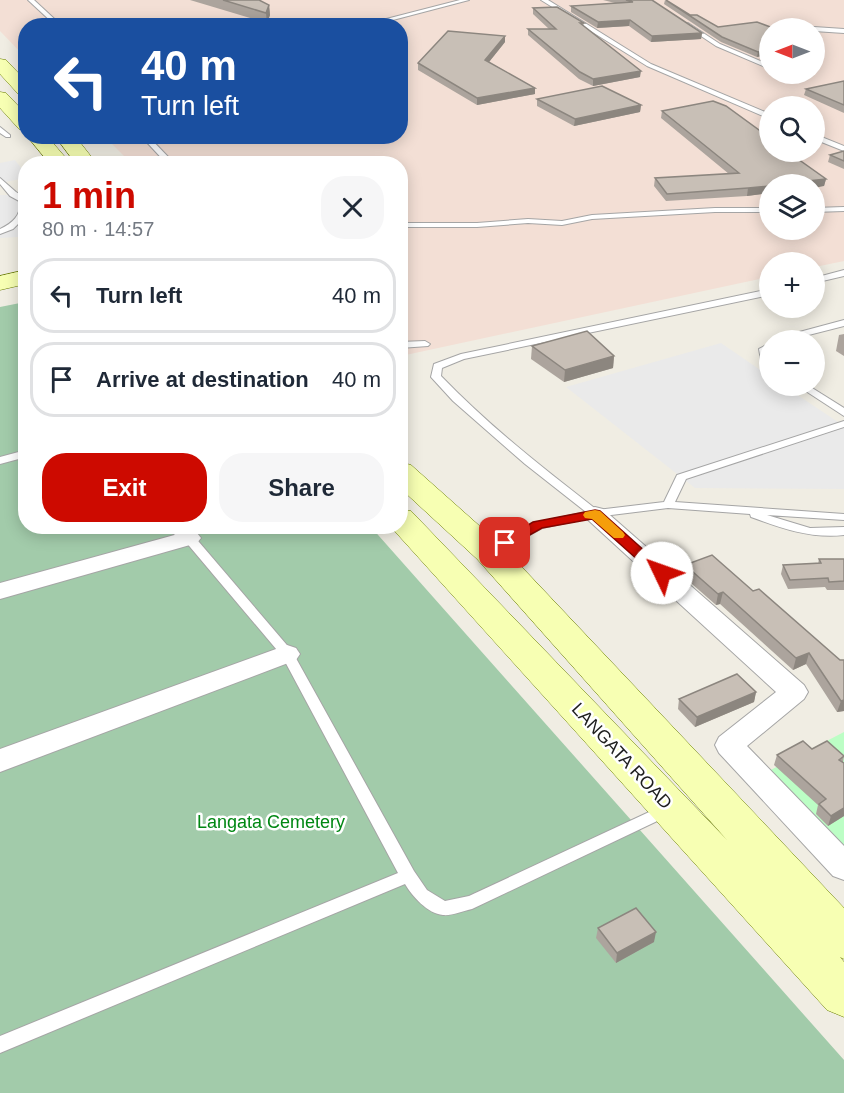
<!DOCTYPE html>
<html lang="en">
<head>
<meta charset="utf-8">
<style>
  :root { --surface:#fff; --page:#f6f6f7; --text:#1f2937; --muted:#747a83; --line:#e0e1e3; --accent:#cd0a00 }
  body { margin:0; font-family:Helvetica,sans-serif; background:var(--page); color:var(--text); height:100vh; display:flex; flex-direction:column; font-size:22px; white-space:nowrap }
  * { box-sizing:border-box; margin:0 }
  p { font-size:20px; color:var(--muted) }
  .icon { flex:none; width:33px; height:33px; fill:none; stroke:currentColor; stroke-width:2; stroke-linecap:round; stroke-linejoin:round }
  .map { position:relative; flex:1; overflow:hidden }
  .drawer { position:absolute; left:18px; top:156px; width:390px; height:378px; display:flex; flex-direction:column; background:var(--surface); border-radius:24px; box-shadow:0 3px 15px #0003 }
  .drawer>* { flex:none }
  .hud { position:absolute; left:18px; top:18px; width:390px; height:126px; border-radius:24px; box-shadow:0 3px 15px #0003; background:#1a4fa0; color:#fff; overflow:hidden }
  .needle { width:39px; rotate:270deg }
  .tools { position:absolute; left:759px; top:18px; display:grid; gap:12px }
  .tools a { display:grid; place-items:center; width:66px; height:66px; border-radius:50%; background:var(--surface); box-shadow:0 3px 15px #0003; font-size:30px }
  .pin { position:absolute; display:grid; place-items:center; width:51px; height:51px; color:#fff; margin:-26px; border-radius:12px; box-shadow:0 3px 9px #0006 }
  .me { position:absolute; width:66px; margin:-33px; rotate:312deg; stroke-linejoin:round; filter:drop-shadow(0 0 4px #0008) }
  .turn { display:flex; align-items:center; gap:21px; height:126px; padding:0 24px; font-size:27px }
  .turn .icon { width:78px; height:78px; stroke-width:2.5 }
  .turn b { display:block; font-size:42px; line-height:51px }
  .round { display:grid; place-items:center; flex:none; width:63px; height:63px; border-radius:24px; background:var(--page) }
  .headline { display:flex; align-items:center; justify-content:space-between; height:102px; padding:0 24px }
  h1 { font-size:36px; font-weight:700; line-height:45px; color:var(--accent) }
  .button { display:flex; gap:12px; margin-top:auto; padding:12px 24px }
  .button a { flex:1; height:69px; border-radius:24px; background:var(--accent); color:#fff; font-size:24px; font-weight:700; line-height:69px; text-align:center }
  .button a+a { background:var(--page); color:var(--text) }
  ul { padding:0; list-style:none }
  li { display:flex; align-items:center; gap:18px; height:75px; margin:0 12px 9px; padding:0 12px; border:3px solid var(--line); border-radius:24px }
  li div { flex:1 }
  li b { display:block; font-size:22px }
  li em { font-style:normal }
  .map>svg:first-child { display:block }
  .military { fill:#f3dfd5; fill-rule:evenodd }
  .cemetery { fill:#a2cbaa }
  .park { fill:#bcfec5 }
  .parking { fill:#eaeaea }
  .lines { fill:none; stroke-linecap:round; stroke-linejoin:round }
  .lane-casing { stroke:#a5a5a5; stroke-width:2 }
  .street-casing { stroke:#a5a5a5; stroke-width:2 }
  .secondary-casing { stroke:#677b00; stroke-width:1 }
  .lane { fill:#fff; fill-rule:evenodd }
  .street { fill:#fff; fill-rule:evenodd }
  .secondary { fill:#f7ffb3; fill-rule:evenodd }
  .wall { fill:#aca49d }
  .shaded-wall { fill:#8c867f }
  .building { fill:#c8bfb6; stroke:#8c867f; stroke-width:1.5 }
  .route { fill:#cd0a00; stroke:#850600; stroke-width:1.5 }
  .slow { fill:#f59e0b }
  .labels { text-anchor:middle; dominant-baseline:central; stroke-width:5; stroke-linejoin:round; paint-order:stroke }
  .near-street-label { font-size:18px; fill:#1e1e1e; stroke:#fff }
  .near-park-label { font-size:18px; fill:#018713; stroke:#fff }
</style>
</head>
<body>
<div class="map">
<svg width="844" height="1093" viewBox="0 0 844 1093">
  <rect width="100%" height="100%" fill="#f0ede3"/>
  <!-- military -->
  <path class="military" d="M0 0H844V261L815 267 814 262H770L769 277 401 356 400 164 131 163 105 137 400 136V26H26L25 57 0 31ZM770 28H814V74H770ZM770 106H814V152H770ZM770 184H814V230H770Z"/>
  <!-- cemetery -->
  <path class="cemetery" d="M25 302 26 526 371 527 844 1060V1093H0V307Z"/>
  <!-- park -->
  <path class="park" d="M844 732V858L761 775Z"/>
  <!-- parking -->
  <g class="parking">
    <path d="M15 160 25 173V178L0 183V163Z"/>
    <path d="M0 195H25V225L18 237 0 238Z"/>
    <path d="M721 343 769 376 770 386H784L844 426V489L695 488 566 387Z"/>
  </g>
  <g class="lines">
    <!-- lane casing -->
    <g class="lane-casing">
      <g id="lane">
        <path d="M28 0H34L62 26H56Z"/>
        <path d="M460 0H469L370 26H359Z"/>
        <path d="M541 0H548L651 64 770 114V119L647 66Z"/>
        <path d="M688 23 720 44 770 65V69L716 46 686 26Z"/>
        <path d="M814 27 844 29V33L814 31V28H812Z"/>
        <path d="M0 127 10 135V137H6L0 133Z"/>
        <path d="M814 134 844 146V151L814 139Z"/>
        <path d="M141 136H148L175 164H167Z"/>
        <path d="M0 178 16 192 26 198 24 218 13 229 0 234V229C13 223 20 216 21 202L10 196 0 184Z"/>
        <path d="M844 207V211L814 212V208Z"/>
        <path d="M715 208H770V212H715L592 219 562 225 528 223 477 227H400V223H477L528 219 562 221 592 215Z"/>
        <path d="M844 270V276L814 283V278Z"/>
        <path d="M770 289V295L464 359 442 368 441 376C489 426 543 468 597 510L664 502 677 475 844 421V427L686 479 675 502 844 514V520L767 515 810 528 844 527V535C811 539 781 528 751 517L750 514 668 508 595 517 542 528 493 555H485L483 552 485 549 534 523 586 512 525 464 453 401 431 377 434 364 461 354Z"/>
        <path d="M844 320V326L789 340H775L777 338Z"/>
        <path d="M425 341 430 344 428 346 400 348V342Z"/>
        <path d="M770 343V366L761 360 759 349Z"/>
        <path d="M798 386H809L844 408V416Z"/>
        <path d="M26 450V457L0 464V457Z"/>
        <path d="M151 526H176L193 535 292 651 414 871 427 890 445 901 469 896 662 806 667 804 672 806 675 810 672 814 472 909C463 911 451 916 443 915 428 914 412 896 405 884L0 1053V1036L398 873 282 656 185 541 172 533 153 529Z"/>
      </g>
    </g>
    <!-- street casing -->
    <g class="street-casing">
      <g id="street">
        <path d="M595 507 603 509 804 685 808 692 804 699 747 746 844 846V880L833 876 719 753 715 745 719 737 776 692 587 519 583 514 587 509Z"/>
        <path d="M189 531 197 533 201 538 197 543 0 599V583Z"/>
        <path d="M287 645 296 648 300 654 296 660 0 772V749Z"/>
      </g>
    </g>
    <!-- secondary casing -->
    <g class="secondary-casing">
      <g id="secondary">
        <path d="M0 59 6 60 26 81V97L20 96 0 74Z"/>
        <path d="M0 92 6 93 26 114V130L19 129 0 108Z"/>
        <path d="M27 136H47L71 164H50Z"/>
        <path d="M55 136H75L97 164H76Z"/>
        <path d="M26 270V284L0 290V276Z"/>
        <path d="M400 462 411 465 501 545 844 908V959L840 957 844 962V1017L827 1010 390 526H400V509L411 511 727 840 477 559 400 488Z"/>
      </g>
    </g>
    <!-- lane -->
    <use href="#lane" class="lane"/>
    <!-- street -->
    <use href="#street" class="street"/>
    <!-- secondary -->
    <use href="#secondary" class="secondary"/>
  </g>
  <!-- wall -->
  <g class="wall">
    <path d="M190 0H259L269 5 270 15 267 23Z"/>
    <path d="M603 0H652L702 33 701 39 651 42 629 26 597 28 571 12V6L615 3Z"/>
    <path d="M665 0 690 15 718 27 773 28 757 57 721 42 664 4Z"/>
    <path d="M533 8 584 23 583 26 640 77 593 86 579 79 528 35V29H549L533 14Z"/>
    <path d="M505 42 489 62 535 88V94L477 105 418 70V63Z"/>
    <path d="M844 81V113L804 95 806 89Z"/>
    <path d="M537 99 641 105 640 112 574 126 537 106Z"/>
    <path d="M662 111 826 179 824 186 770 184V193L747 196 666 201 654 186 655 178 729 174 661 118Z"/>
    <path d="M844 151V169L828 162 830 155Z"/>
    <path d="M844 334V356L836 351 839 335Z"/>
    <path d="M532 346 614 356 613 368 564 382 531 359Z"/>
    <path d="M819 559H844V590H827L825 587 788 589 781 574 783 565 818 564Z"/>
    <path d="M685 565 753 591 840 660H844V711L837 712 806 664 793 670 720 604 716 605 684 577Z"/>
    <path d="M756 692 754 702 695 727 678 709 679 699Z"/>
    <path d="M812 749 844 756 843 762 844 763V816L828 826 816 814 818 805 774 765 777 755Z"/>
    <path d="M598 928 654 942 616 963 596 938Z"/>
  </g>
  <!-- shaded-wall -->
  <g class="shaded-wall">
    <path d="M269 5 270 15 267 23 266 13Z"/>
    <path d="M630 20 629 26 597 28 598 22Z"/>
    <path d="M702 33 701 39 651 42 652 36Z"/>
    <path d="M505 36V42L485 67V60Z"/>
    <path d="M770 49V55L757 57 758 52Z"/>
    <path d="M641 71 640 77 593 86V79Z"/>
    <path d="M535 88V94L477 105V98Z"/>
    <path d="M641 105 640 112 574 126 575 119Z"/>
    <path d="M826 179 824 186 814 188V184H780Z"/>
    <path d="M770 186V193L747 196 748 188Z"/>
    <path d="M614 356 613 368 564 382 565 370Z"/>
    <path d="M723 592 720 604 716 605 718 594Z"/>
    <path d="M809 653 806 664 793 670 796 658Z"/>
    <path d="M756 692 754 702 695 727 697 717Z"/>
    <path d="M844 700V711L837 712 841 701Z"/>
    <path d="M844 808V816L828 826 831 816Z"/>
    <path d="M656 932 654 942 616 963 617 953Z"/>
  </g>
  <!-- building -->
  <g class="building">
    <path d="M223 0H259L269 5 266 13Z"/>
    <path d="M626 0H652L702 33 652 36 630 20 598 22 571 6 633 2Z"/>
    <path d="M666 0 690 15H697L718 27 757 22 773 28H770V49L758 52 722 37Z"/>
    <path d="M557 7 584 23H580L641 71 593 79 580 72 528 29H556L533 8Z"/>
    <path d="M448 31 505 36 485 60 535 88 477 98 418 63Z"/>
    <path d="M844 81V105L806 89Z"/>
    <path d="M602 86 641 105 575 119 537 99Z"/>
    <path d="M713 101 726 106 770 138V152H788L826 179 780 184H770V186L748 188 667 194 655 178 739 173 662 111Z"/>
    <path d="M844 151V161L830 155Z"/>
    <path d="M587 331 614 356 565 370 532 346Z"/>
    <path d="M712 555 753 591 759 589 840 660H844V700L841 701 809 653 796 658 723 592 718 594 685 565Z"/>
    <path d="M819 559H844V581L829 582 828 578 790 580 783 565 821 563Z"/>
    <path d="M737 674 756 692 697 717 679 699Z"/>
    <path d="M803 741 812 749 827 741 844 756 839 760 844 763V808L831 816 819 804 826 799 777 755Z"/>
    <path d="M636 908 656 932 617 953 598 928Z"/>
  </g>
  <!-- route -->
  <path class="route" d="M595 510 600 511 666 570 669 573 666 577H657L592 519 542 528 510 546H500L498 543 533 522Z"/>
  <!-- slow -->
  <path class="slow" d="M595 510 600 511 623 532 625 535 623 538H614L592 519 585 518 583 515 585 512Z"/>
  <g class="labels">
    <!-- near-street labels -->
    <g class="near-street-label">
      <text transform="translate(622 756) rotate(47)">LANGATA ROAD</text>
    </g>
    <!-- near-park labels -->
    <g class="near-park-label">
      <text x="271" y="822">Langata Cemetery</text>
    </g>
  </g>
</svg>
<div class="tools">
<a><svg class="needle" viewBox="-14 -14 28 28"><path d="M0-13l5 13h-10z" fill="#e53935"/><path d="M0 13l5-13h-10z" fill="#747a83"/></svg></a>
<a><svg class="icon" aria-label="search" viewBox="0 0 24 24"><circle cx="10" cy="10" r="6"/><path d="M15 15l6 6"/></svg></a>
<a><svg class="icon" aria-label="layers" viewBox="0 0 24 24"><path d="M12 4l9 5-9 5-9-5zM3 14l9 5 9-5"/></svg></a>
<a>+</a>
<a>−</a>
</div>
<div class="pin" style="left:505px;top:543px;background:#d93025"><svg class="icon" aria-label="arrive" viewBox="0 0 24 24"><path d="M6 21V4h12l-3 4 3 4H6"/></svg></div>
<svg class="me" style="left:662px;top:573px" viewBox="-20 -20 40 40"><circle r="19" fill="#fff"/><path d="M0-13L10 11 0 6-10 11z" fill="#cd0a00"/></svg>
<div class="hud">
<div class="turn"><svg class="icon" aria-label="left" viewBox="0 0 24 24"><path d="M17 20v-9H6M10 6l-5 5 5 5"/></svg><div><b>40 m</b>Turn left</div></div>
</div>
<section class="drawer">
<div class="headline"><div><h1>1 min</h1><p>80 m · 14:57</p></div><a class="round"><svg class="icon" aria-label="close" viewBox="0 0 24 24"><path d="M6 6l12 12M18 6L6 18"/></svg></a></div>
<ul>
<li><svg class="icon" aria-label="left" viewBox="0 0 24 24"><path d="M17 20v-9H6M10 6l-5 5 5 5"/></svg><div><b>Turn left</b></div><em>40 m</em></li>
<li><svg class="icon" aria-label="arrive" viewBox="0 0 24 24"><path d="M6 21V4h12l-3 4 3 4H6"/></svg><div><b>Arrive at destination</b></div><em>40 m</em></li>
</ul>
<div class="button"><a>Exit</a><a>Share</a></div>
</section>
</div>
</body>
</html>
